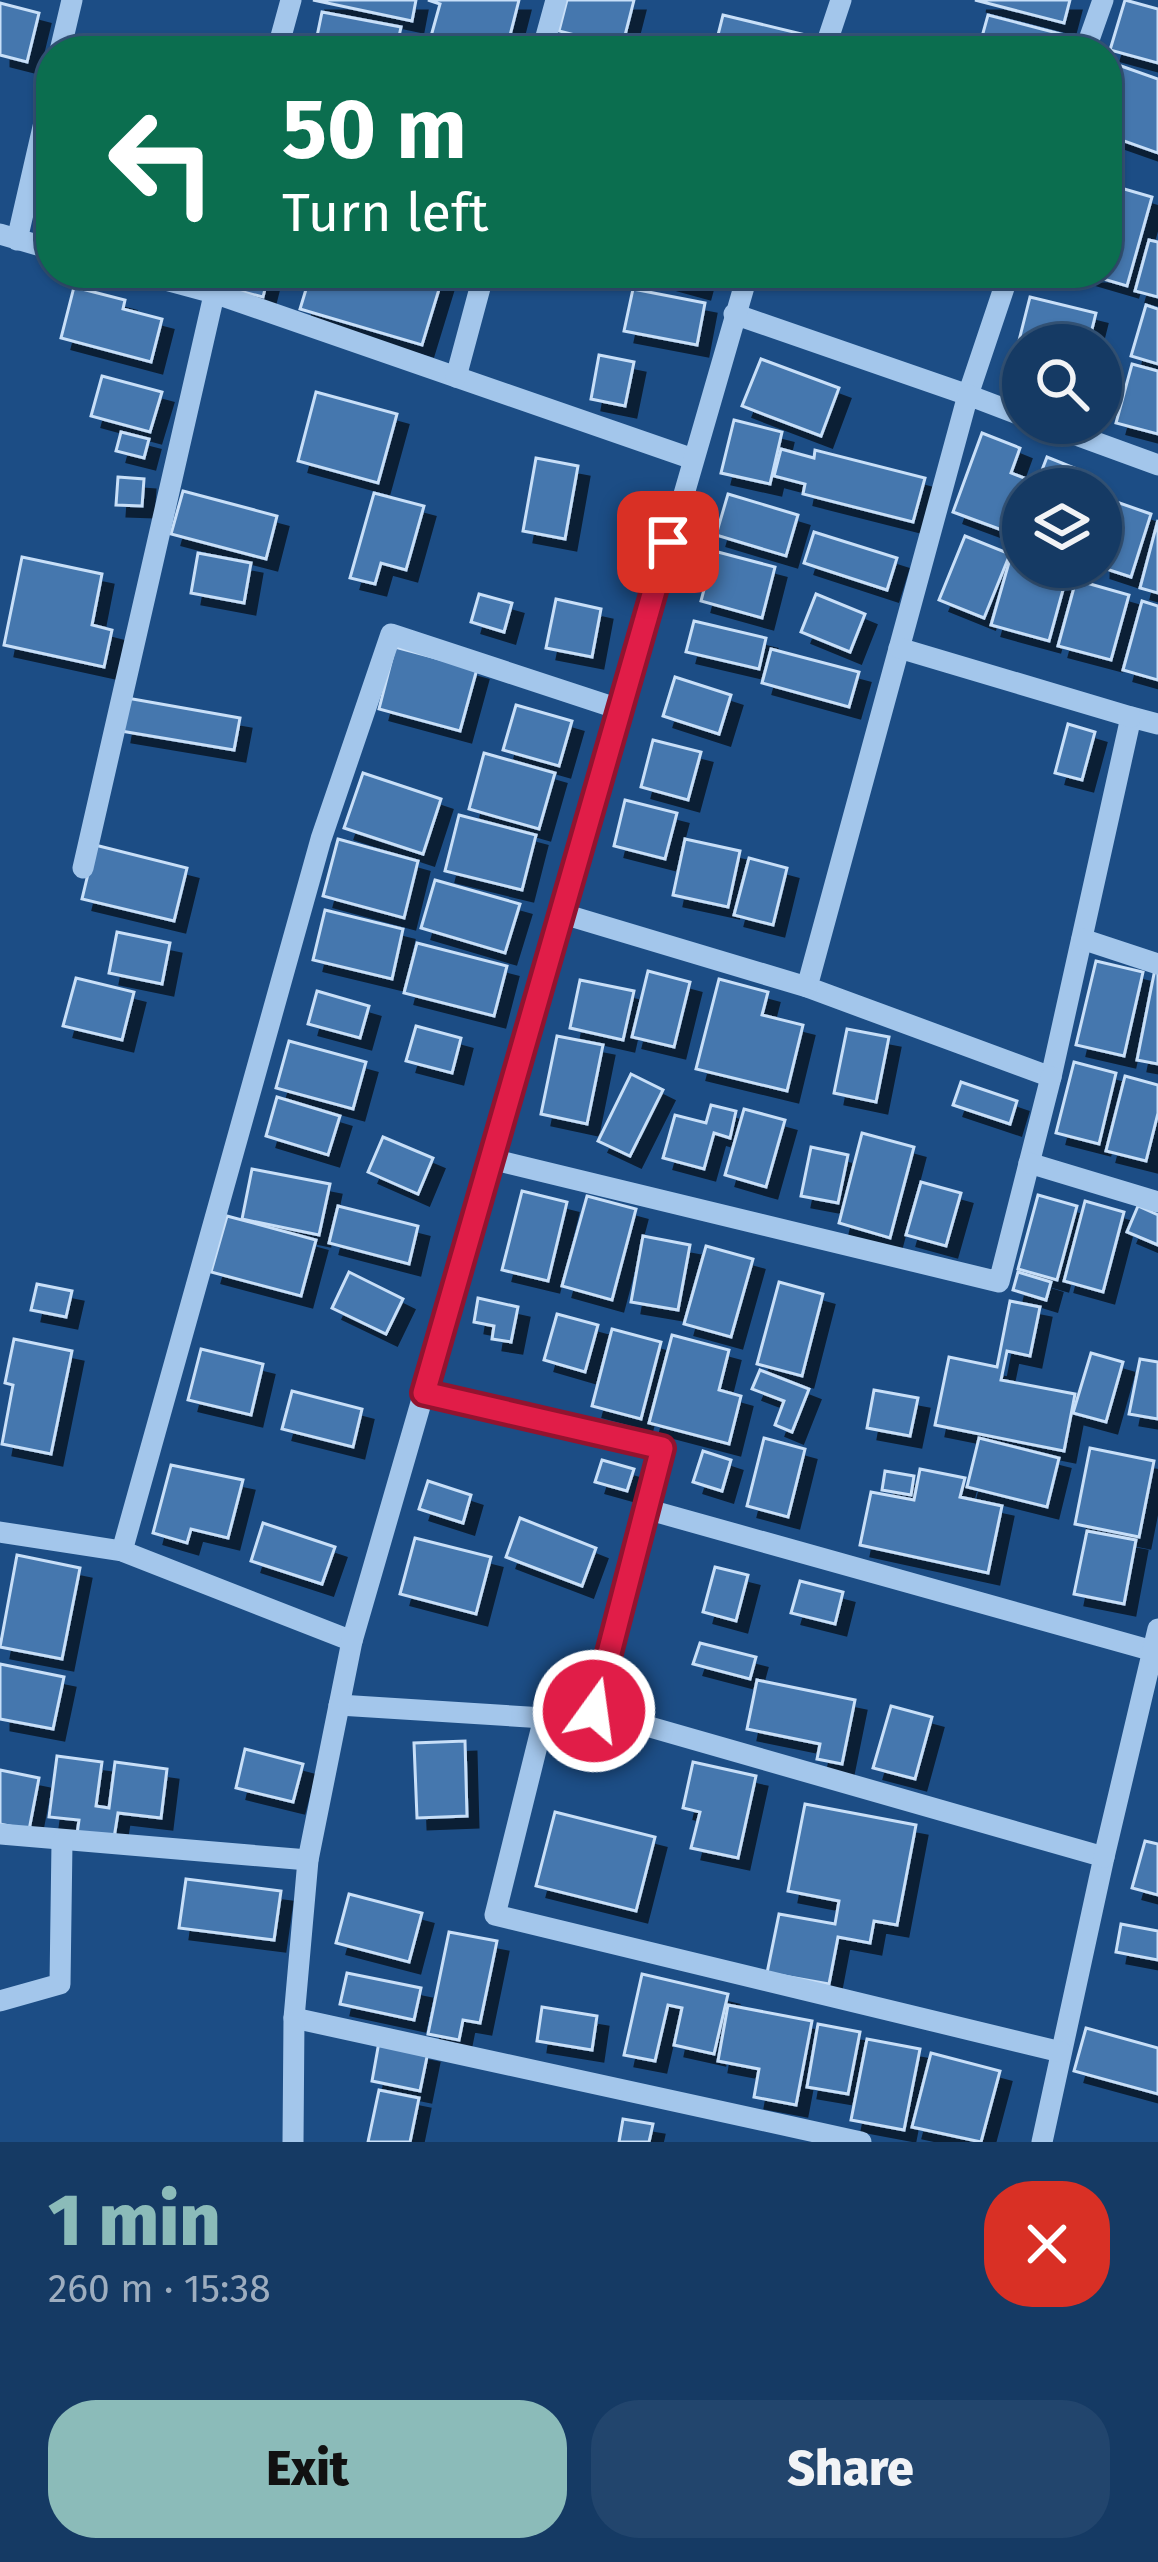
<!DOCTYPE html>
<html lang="en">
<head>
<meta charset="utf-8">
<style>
  :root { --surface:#153a64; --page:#22456d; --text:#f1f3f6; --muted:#9dadbf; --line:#345478; --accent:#8bbbb9 }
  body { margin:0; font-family:"Fira Sans",sans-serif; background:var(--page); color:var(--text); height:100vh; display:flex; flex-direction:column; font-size:45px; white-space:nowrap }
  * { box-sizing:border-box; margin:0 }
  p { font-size:39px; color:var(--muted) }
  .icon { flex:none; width:66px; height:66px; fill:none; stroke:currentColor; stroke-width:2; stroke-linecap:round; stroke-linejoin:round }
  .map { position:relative; height:2142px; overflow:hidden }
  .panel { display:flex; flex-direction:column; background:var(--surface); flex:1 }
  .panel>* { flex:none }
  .top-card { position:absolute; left:36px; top:36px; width:1086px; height:252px; border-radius:48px; box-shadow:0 3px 9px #0004,0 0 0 3px var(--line); background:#0b6e4f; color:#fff; overflow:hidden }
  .fabs { position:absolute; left:1002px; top:324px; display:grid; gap:24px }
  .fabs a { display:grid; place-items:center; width:120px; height:120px; border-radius:50%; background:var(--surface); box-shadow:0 3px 9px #0004,0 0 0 3px var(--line); font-size:60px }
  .pin { position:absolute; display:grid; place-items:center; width:102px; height:102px; color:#fff; margin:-51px; border-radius:24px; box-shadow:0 6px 18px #0006 }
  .me { position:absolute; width:132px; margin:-66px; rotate:14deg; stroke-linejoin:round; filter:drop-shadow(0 0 9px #0008) }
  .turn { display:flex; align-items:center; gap:42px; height:252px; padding:0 48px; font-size:54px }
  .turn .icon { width:156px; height:156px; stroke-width:2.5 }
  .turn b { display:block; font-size:84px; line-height:102px }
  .round { display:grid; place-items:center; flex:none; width:126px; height:126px; border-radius:48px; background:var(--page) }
  .head { display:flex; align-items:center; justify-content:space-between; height:204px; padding:0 48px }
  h1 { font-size:72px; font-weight:800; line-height:90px; color:var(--accent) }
  .button { display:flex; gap:24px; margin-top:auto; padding:24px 48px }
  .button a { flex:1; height:138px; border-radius:48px; background:var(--accent); color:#111; font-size:48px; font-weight:800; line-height:138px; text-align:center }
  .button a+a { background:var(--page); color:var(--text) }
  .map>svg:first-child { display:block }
  .building { fill:#4477ae; stroke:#c8dff8; stroke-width:3; filter:url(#shadow) }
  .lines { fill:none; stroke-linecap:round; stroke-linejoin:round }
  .minor { stroke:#a3c6eb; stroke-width:21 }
  .route-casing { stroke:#92132f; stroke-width:30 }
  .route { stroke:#e11d48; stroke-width:21 }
</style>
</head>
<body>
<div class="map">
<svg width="1158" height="2142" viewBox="0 0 1158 2142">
  <defs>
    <filter id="shadow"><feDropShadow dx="11" dy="11" stdDeviation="0" flood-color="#0009"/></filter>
  </defs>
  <rect width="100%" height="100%" fill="#1c4d85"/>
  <!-- building -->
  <g class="building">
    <path d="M313 0H416L412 21Z"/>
    <path d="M428 0H519L506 51H442L428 47 440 4Z"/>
    <path d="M567 0H634L622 47 559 31Z"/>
    <path d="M975 0H1070L1064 23Z"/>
    <path d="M1125 0 1158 9V63L1110 50Z"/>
    <path d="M0 3 39 13 27 62 0 55Z"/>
    <path d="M322 12 401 27 396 51H314Z"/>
    <path d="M723 15 802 34 797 51H714Z"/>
    <path d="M988 15 1061 34 1056 51H978Z"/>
    <path d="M1107 61 1158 79V153L1107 135Z"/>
    <path d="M1107 184 1152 197 1127 286 1083 273H1107Z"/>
    <path d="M1149 240 1158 242V297L1135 291Z"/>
    <path d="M232 273H269L263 297 228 288Z"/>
    <path d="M311 273H444L422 345 300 309Z"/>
    <path d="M645 273H703L699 288Z"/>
    <path d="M74 287 125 300 123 309 162 319 151 362 61 338Z"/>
    <path d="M633 289 705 303 697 345 624 331Z"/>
    <path d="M1030 297 1096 313 1088 345H1023V383L1009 380Z"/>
    <path d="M1146 305 1158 309V364L1131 356Z"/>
    <path d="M599 355 634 362 625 406 591 399Z"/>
    <path d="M761 359 839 388 821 436 742 406Z"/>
    <path d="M1132 364 1158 371V434L1116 423Z"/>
    <path d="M102 376 162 392 150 432 91 416Z"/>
    <path d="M316 392 397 414 378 483 298 461Z"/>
    <path d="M734 420 782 432 770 484 721 473Z"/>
    <path d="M121 432 149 439 144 458 116 451Z"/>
    <path d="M982 433 1020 448 1011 473 1037 483 1047 457 1092 475 1087 489H1023V513L1018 511 1010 533 953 512Z"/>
    <path d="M781 449 814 458 815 450 925 478 913 522 803 494 805 484 774 476Z"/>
    <path d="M536 458 578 466 565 539 523 531Z"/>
    <path d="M118 477 144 479 142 506 116 505Z"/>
    <path d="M183 491 277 516 266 559 171 534Z"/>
    <path d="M374 493 424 506 406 570 381 563 375 584 350 578Z"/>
    <path d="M728 494 798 515 786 556 716 535Z"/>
    <path d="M1108 499 1151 514 1131 577 1100 567 1101 519Z"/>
    <path d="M1158 520V593L1140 588Z"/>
    <path d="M814 532 897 558 887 590 804 563Z"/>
    <path d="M965 536 1010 554 984 618 939 600Z"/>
    <path d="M714 551 775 567 762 618 701 601Z"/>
    <path d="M1012 552 1023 555V567L1069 568 1049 641 991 625Z"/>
    <path d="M198 553 251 563 244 603 191 593Z"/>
    <path d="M22 557 102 574 92 625 112 630 104 667 4 645Z"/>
    <path d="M1076 580 1129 595 1111 660 1058 646Z"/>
    <path d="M479 594 512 603 504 632 471 622Z"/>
    <path d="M816 594 865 614 850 652 801 632Z"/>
    <path d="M556 599 601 609 592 657 546 648Z"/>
    <path d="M1142 601 1158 606V680L1123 670Z"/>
    <path d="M694 621 766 638 759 669 686 652Z"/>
    <path d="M395 647 477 669 460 731 379 709Z"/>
    <path d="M771 649 859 672 849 707 762 683Z"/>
    <path d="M675 677 731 695 719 734 663 716Z"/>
    <path d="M127 698 240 718 234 750 121 731Z"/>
    <path d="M516 705 572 721 559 766 503 750Z"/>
    <path d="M1068 724 1095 732 1082 780 1055 773Z"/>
    <path d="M653 740 701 752 688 800 641 787Z"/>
    <path d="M484 753 555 773 539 829 469 809Z"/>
    <path d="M363 773 441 799 423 854 344 828Z"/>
    <path d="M625 800 677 813 665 859 614 846Z"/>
    <path d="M459 815 536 835 522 890 445 871Z"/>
    <path d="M338 839 418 861 404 918 323 896Z"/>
    <path d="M685 839 740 851 728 907 673 895Z"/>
    <path d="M95 845 187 868 174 921 82 899Z"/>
    <path d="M749 858 787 868 773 925 734 915Z"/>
    <path d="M435 880 520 904 505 953 421 928Z"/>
    <path d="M325 910 403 929 392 979 313 960Z"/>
    <path d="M117 932 170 943 162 984 109 973Z"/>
    <path d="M417 943 507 966 494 1016 404 993Z"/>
    <path d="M1096 961 1143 972 1124 1056 1076 1045Z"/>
    <path d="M1155 969H1158V1064L1137 1060Z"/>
    <path d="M648 971 690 982 674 1047 632 1037Z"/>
    <path d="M76 978 134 992 122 1040 63 1026Z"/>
    <path d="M719 979 768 992 762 1015 803 1025 787 1091 696 1069Z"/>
    <path d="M580 980 634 991 623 1040 570 1028Z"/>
    <path d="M317 991 369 1006 360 1038 308 1024Z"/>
    <path d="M416 1026 461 1038 452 1073 406 1061Z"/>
    <path d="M847 1029 889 1037 876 1102 834 1093Z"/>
    <path d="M557 1036 603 1045 587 1124 541 1114Z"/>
    <path d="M289 1041 366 1062 353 1109 276 1088Z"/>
    <path d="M1074 1062 1116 1073 1099 1144 1056 1133Z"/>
    <path d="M631 1074 663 1090 630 1156 598 1141Z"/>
    <path d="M1125 1076 1158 1085V1113L1146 1161 1106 1151Z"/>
    <path d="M961 1082 1017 1101 1010 1124 953 1105Z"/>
    <path d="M277 1097 340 1116 328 1155 266 1136Z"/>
    <path d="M711 1105 736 1111 730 1138 714 1133 704 1169 663 1158 675 1115 706 1123Z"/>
    <path d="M744 1109 785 1120 766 1187 725 1175Z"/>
    <path d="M862 1133 914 1147 890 1238 839 1223Z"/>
    <path d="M383 1137 433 1158 418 1194 368 1172Z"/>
    <path d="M811 1147 848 1155 838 1203 801 1196Z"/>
    <path d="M252 1169 330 1184 319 1235 242 1219Z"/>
    <path d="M921 1182 961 1193 946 1246 906 1235Z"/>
    <path d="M522 1191 567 1202 548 1281 502 1270Z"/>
    <path d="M1038 1195 1077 1206 1057 1280 1018 1269Z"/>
    <path d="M587 1196 636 1209 612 1300 562 1286Z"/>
    <path d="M1085 1201 1124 1212 1103 1292 1064 1281Z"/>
    <path d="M338 1206 418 1226 409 1264 329 1243Z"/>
    <path d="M1138 1206 1158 1215V1245L1127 1232Z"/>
    <path d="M227 1216 316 1240 301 1296 211 1272Z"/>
    <path d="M643 1236 690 1245 678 1310 631 1302Z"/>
    <path d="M706 1246 753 1259 731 1337 684 1324Z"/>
    <path d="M349 1272 403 1299 386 1334 332 1308Z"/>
    <path d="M1018 1272 1051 1282 1046 1300 1013 1290Z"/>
    <path d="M779 1282 823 1294 802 1376 757 1364Z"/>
    <path d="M37 1284 72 1291 66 1317 31 1310Z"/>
    <path d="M478 1298 518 1307 511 1342 492 1339 494 1326 474 1322Z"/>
    <path d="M1010 1301 1040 1307 1030 1356 1007 1351 1001 1380 1075 1394 1064 1451 935 1425 949 1357 997 1367Z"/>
    <path d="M557 1314 598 1325 585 1372 544 1360Z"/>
    <path d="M612 1329 661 1342 641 1419 592 1406Z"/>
    <path d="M672 1335 729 1350 719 1390 741 1396 729 1444 649 1423Z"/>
    <path d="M14 1339 72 1351 51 1454 2 1444 13 1385 5 1383Z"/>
    <path d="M201 1349 263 1364 251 1415 188 1400Z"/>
    <path d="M1091 1353 1123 1362 1106 1422 1073 1413Z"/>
    <path d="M1140 1359 1158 1362V1419L1129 1414Z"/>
    <path d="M760 1370 809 1389 792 1432 775 1425 784 1401 752 1389Z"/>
    <path d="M874 1390 918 1398 910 1436 867 1428Z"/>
    <path d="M292 1391 362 1409 353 1447 282 1429Z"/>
    <path d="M764 1438 805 1449 788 1517 747 1506Z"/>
    <path d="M979 1438 1059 1458 1047 1507 967 1487Z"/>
    <path d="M1090 1448 1154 1461 1139 1537 1075 1524Z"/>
    <path d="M703 1451 731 1460 722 1491 693 1482Z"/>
    <path d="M602 1460 634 1469 627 1491 595 1482Z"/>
    <path d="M171 1465 243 1480 228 1538 191 1529 187 1543 153 1533Z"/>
    <path d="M920 1469 965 1478 960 1497 1002 1506 988 1573 860 1545 871 1492 914 1500Z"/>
    <path d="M885 1471 914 1476 911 1495 882 1490Z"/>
    <path d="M428 1481 471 1495 463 1523 419 1509Z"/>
    <path d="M520 1518 596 1548 582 1586 506 1557Z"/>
    <path d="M263 1523 335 1547 322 1584 251 1561Z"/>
    <path d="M1087 1531 1136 1540 1124 1604 1074 1594Z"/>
    <path d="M415 1538 491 1557 476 1614 400 1594Z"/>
    <path d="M17 1555 80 1568 62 1659 0 1647Z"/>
    <path d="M715 1567 748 1575 736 1621 703 1612Z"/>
    <path d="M800 1581 843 1592 835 1624 791 1613Z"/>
    <path d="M700 1643 756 1657 750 1679 693 1664Z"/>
    <path d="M0 1664 64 1677 53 1729 0 1719Z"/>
    <path d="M757 1680 855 1700 842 1764 817 1759 820 1744 747 1729Z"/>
    <path d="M891 1706 932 1717 915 1779 873 1768Z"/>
    <path d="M465 1741 467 1816 417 1818 414 1743Z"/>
    <path d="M245 1749 303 1764 293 1802 236 1788Z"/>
    <path d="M57 1756 102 1762 96 1806 109 1808 115 1762 167 1769 161 1818 118 1813 114 1838 77 1834 79 1820 49 1817Z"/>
    <path d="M693 1762 756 1776 738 1858 691 1848 700 1812 683 1808Z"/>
    <path d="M0 1770 39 1778 29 1830 0 1824Z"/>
    <path d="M805 1804 916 1825 897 1925 874 1921 870 1943 838 1937 829 1984 767 1973 779 1914 835 1924 839 1901 788 1891Z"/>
    <path d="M555 1812 655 1837 636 1911 536 1886Z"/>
    <path d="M1145 1841 1158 1844V1895L1132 1888Z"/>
    <path d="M186 1879 281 1891 274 1940 179 1928Z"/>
    <path d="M349 1894 422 1913 409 1962 336 1943Z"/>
    <path d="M1121 1924 1158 1931V1960L1116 1952Z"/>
    <path d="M449 1932 497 1941 480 2023 463 2020 459 2040 428 2034Z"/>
    <path d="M347 1973 421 1988 414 2020 340 2004Z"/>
    <path d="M642 1974 728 1994 714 2054 674 2045 682 2008 668 2005 655 2061 624 2055Z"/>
    <path d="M728 2005 812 2021 796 2105 754 2097 759 2069 718 2061Z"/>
    <path d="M542 2007 597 2016 592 2050 537 2041Z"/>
    <path d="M818 2024 860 2032 848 2094 807 2087Z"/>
    <path d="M1086 2028 1158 2048V2094L1074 2071Z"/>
    <path d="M867 2039 920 2049 904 2130 851 2120Z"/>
    <path d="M379 2042 428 2052 420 2091 372 2081Z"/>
    <path d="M931 2053 1000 2071 981 2142 912 2127Z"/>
    <path d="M379 2090 419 2098 410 2142H368Z"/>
    <path d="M623 2119 653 2124 649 2142H619Z"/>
  </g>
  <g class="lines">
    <!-- minor -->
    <g class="minor">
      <path d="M60 51 72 0"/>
      <path d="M277 51 291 0"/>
      <path d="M542 51 556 0"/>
      <path d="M824 51 841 0"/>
      <path d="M1085 51 1103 0"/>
      <path d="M0 234 51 249"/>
      <path d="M17 240 51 92"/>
      <path d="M140 273 214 293 693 459"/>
      <path d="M734 314 968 395 1009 273"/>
      <path d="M456 377 484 273"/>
      <path d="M1023 416 968 395 807 987 1051 1077 1131 717 1158 724"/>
      <path d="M1043 423 1158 465"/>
      <path d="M899 648 1131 717"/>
      <path d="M83 868 219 273"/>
      <path d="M560 913 807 987"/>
      <path d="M1082 939 1158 964"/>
      <path d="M491 1159 999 1282 1051 1077"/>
      <path d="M1029 1163 1158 1202"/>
      <path d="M424 1393 662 1448 594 1711 1104 1857 1042 2142"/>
      <path d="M646 1509 1153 1651"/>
      <path d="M0 1532 122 1551 352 1641"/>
      <path d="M122 1551 321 839 391 634 619 709"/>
      <path d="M339 1705 544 1718 495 1915 1061 2052"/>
      <path d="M544 1718 594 1711"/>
      <path d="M0 1834 308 1860"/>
      <path d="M1104 1857 1158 1629"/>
      <path d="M0 2001 60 1984 62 1842"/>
      <path d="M294 2018 861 2142"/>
      <path d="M293 2142 294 2018 308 1860 352 1641 748 273"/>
    </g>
  </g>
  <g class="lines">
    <!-- route casing -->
    <g class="route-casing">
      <path id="route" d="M594 1711 662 1448 424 1393 668 542"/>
    </g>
    <!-- route -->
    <use href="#route" class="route"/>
  </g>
</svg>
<div class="fabs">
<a><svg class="icon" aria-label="search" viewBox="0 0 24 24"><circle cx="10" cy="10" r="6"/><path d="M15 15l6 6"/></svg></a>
<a><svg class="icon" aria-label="layers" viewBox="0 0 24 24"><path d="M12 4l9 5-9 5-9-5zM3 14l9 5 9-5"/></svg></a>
</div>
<div class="pin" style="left:668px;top:542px;background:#d93025"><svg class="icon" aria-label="arrive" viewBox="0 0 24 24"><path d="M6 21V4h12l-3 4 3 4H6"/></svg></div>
<svg class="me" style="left:594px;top:1711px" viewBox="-20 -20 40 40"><circle r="17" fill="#e11d48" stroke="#fff" stroke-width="3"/><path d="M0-11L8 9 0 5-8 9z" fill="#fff"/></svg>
<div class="top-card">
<div class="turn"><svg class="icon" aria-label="left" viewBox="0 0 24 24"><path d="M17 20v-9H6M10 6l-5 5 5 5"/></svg><div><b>50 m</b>Turn left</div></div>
</div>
</div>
<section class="panel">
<div class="head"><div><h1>1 min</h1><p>260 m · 15:38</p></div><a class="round" style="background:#d93025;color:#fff"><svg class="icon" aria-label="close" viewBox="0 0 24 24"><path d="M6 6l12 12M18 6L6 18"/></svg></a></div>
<div class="button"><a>Exit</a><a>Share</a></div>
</section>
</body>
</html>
